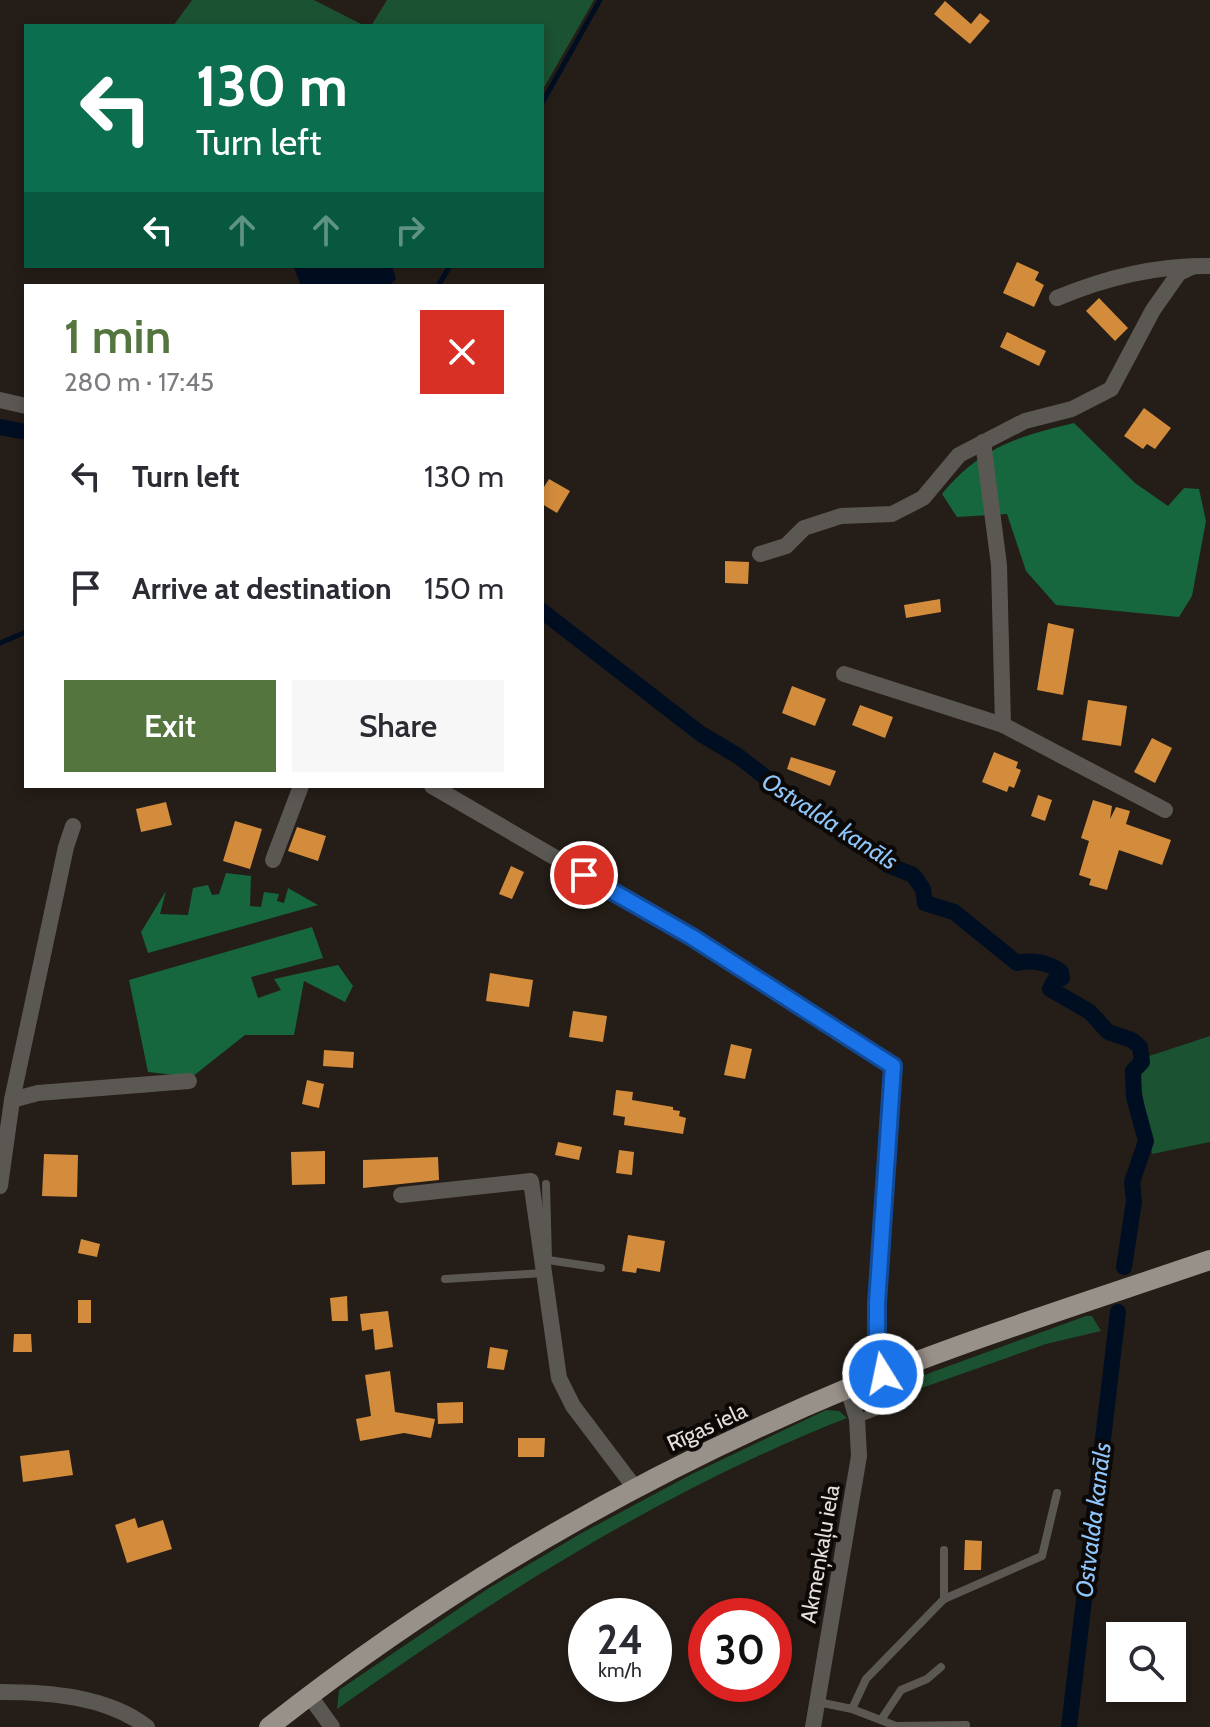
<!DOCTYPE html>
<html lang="en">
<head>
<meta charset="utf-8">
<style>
  :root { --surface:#fff; --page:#f7f7f7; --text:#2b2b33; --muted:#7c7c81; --accent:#54753e }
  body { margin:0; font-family:Cabin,sans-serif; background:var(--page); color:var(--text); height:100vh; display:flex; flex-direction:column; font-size:30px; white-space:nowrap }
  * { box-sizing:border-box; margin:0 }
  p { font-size:26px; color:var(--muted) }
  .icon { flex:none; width:44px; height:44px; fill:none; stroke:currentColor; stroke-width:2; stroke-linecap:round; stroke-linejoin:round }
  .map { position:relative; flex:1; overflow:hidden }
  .panel { position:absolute; left:24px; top:284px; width:520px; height:504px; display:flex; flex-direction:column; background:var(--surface); border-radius:0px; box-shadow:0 4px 12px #0003 }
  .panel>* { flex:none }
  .guide { position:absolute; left:24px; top:24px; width:520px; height:244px; border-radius:0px; box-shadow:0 4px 12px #0003; background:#0b6e4f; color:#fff; overflow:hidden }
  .buttons { position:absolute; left:1106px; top:1622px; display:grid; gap:16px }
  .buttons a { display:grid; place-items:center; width:80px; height:80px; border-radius:0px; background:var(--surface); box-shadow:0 4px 12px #0003; font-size:40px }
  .speed { position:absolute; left:568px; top:1598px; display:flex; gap:16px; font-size:40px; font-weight:700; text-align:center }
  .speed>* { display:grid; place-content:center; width:104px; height:104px; border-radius:50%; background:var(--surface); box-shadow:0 4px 12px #0003; line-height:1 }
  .speed small { font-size:20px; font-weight:400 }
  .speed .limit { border:12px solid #d22; background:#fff; color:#111 }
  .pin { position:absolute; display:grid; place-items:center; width:68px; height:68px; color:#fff; margin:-34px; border:4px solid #fff; border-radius:50%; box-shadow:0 2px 8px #0007 }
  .me { position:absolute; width:88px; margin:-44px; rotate:350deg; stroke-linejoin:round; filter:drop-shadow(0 0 6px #0008) }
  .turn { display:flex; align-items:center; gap:28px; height:168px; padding:0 40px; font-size:36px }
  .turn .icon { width:104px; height:104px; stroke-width:2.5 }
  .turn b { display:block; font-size:56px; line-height:68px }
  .lanes { display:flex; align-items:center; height:76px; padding:0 40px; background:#0003; justify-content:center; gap:40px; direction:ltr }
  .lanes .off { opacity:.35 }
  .round { display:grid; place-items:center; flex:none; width:84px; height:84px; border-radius:0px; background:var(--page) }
  .overview { display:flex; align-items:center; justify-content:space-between; height:136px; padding:0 40px }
  h1 { font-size:48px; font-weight:600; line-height:60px; color:var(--accent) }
  .action { display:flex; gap:16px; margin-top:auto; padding:16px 40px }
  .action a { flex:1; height:92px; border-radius:0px; background:var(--accent); color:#fff; font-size:32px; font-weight:600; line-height:92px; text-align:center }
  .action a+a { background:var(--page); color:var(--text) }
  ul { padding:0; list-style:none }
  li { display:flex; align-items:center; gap:24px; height:112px; padding:0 40px }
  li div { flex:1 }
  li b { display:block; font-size:30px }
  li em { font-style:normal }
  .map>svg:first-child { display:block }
  .green { fill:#1b5232 }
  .forest { fill:#16673d }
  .water { fill:#000e22 }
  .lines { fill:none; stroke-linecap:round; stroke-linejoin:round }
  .stream { stroke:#000e22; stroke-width:5 }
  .canal { stroke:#000e22; stroke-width:16 }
  .building { fill:#d38c3c }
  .service { stroke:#5b5854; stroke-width:8 }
  .minor { stroke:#5b5854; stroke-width:16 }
  .primary { stroke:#989189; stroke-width:20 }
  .route-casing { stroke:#114b97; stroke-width:20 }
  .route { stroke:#1a73e8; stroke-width:14 }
  .labels { text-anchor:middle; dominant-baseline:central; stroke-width:8; stroke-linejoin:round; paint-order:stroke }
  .street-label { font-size:22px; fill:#e6e0dc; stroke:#0b0806 }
  .water-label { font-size:24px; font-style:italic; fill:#8ec6fb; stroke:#0b0806 }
</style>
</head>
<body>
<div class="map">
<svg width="1210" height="1727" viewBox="0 0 1210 1727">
  <rect width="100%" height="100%" fill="#251d17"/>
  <!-- green -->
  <g class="green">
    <path d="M192 0H314L365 26H173Z"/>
    <path d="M387 0H594L542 91V26H371Z"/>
    <path d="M1210 1036V1142L1152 1154 1137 1060Z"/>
    <path d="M1086 1316H1092L1101 1331 1046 1344 865 1408 872 1394Z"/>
    <path d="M826 1410 839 1411 847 1418C663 1490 497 1596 337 1709L339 1690 489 1588 580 1534 694 1473Z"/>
  </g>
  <!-- forest -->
  <g class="forest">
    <path d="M1074 423 1135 483 1168 506 1184 488 1199 489 1206 521 1192 596 1179 617 1056 605 1026 571 1007 514 957 517 942 494C979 448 1019 436 1074 423Z"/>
    <path d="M226 873 251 876 250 906 261 907 264 892 279 894 277 901 284 903 288 888 318 905 148 953 141 932 166 891 160 914 188 915 193 888 208 885 212 895 219 894Z"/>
    <path d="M312 927 323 958 251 977 258 998 281 990 274 979 338 965 353 986 345 1002 304 981 294 1035H245L192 1077 148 1072 129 980Z"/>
  </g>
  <!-- water -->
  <path class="water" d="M392 266 396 279 389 286H301L294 267Z"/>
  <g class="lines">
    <!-- stream -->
    <g class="stream">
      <path d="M542 103 600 0"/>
      <path d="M438 286 450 266"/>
      <path d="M0 643 26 632"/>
    </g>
    <!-- canal -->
    <g class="canal">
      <path d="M0 427 26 432"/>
      <path d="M542 611 701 734 738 756 814 815 835 824 845 837 860 842 888 865 913 875 923 889 925 903 954 912 1017 963C1031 959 1050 963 1061 972L1062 978 1054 981 1050 989 1090 1012 1108 1032 1132 1040 1140 1047 1142 1062 1133 1071 1134 1097 1146 1141 1132 1182 1134 1202 1124 1267"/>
      <path d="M1069 1727 1118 1312"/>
    </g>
  </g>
  <!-- building -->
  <g class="building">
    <path d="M945 1 971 24 980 13 990 21 970 44 934 14Z"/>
    <path d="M1017 262 1039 272 1035 280 1044 285 1034 307 1003 293Z"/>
    <path d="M1099 298 1128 328 1115 341 1086 311Z"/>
    <path d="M1007 332 1046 351 1039 366 1000 347Z"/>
    <path d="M1144 408 1171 428 1155 449 1147 444 1143 449 1124 436Z"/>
    <path d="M549 479 570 491 557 513 542 504V490Z"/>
    <path d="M725 561 749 562 748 584 725 583Z"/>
    <path d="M940 599 941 612 906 618 904 605Z"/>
    <path d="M1048 623 1074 629 1063 695 1037 690Z"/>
    <path d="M792 686 826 699 815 726 782 713Z"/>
    <path d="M1088 700 1127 706 1121 746 1082 740Z"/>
    <path d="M860 705 893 717 885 738 852 725Z"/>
    <path d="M1152 738 1172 748 1155 783 1134 772Z"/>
    <path d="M994 752 1018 762 1016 768 1021 770 1014 788 1009 786 1007 792 982 782Z"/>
    <path d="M791 757 836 771 830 786 787 769Z"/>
    <path d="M1038 795 1052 800 1045 821 1031 816Z"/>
    <path d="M1093 800 1112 806 1110 819 1116 807 1130 811 1126 824 1171 840 1162 865 1119 850 1107 890 1089 885 1091 879 1079 875 1089 841 1081 838Z"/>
    <path d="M166 802 172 825 141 832 136 809Z"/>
    <path d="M235 821 262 829 250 869 223 861Z"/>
    <path d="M297 827 326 836 318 861 288 851Z"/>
    <path d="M511 866 524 872 512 899 499 894Z"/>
    <path d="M490 973 533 980 529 1007 486 1001Z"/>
    <path d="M573 1011 607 1016 603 1042 569 1037Z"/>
    <path d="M731 1044 752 1049 745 1079 724 1075Z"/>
    <path d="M324 1050 354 1052 353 1068 323 1066Z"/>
    <path d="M307 1080 324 1084 319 1108 302 1104Z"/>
    <path d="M616 1090 633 1092 632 1100 673 1107V1110L680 1111 679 1116 686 1118 683 1134 624 1125 625 1117 613 1115Z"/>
    <path d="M558 1142 582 1147 579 1160 555 1155Z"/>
    <path d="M619 1150 634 1152 632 1175 616 1173Z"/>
    <path d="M325 1151V1184L292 1185 291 1152Z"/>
    <path d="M44 1154 78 1155 77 1197 42 1196Z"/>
    <path d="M438 1157 439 1180 363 1188V1160Z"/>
    <path d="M628 1235 665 1241 660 1272 637 1268 636 1273 622 1271Z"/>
    <path d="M81 1239 100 1244 97 1257 78 1253Z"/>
    <path d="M347 1296 348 1321H332L330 1298Z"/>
    <rect x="78" y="1300" width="13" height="23"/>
    <path d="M388 1311 393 1347 375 1350 373 1329 362 1331 360 1314Z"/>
    <path d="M14 1334H31L32 1352H13Z"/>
    <path d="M490 1347 508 1350 504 1370 487 1368Z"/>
    <path d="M390 1371 395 1412 435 1419 431 1438 404 1433 360 1441 356 1419 371 1416 365 1375Z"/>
    <path d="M463 1402V1423L438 1424 437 1403Z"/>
    <path d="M518 1438H545L544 1457H518Z"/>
    <path d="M69 1450 73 1475 23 1482 20 1456Z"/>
    <path d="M135 1518 138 1528 163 1520 172 1549 127 1563 115 1525Z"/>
    <path d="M965 1540 982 1541 981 1570H964Z"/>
  </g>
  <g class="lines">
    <!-- service -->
    <g class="service">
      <path d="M546 1184 548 1260"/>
      <path d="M548 1260 601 1268"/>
      <path d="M445 1279 544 1273"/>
      <path d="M857 1419 909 1399"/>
      <path d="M944 1550V1599"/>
      <path d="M818 1702 852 1709 896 1726 966 1725"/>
      <path d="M852 1709 866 1679 944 1599 1042 1556 1057 1493"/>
      <path d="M881 1720 901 1690 927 1679 941 1667"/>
    </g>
    <!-- minor -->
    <g class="minor">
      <path d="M1057 298C1107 277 1156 265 1210 266"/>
      <path d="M0 400 26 406"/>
      <path d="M983 442 999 565 1003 725"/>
      <path d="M760 554 786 546 804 528 841 516 892 514 923 498 959 455 1025 421 1072 409 1111 389 1153 310 1179 273 1194 266"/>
      <path d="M844 674 1003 725 1165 810"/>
      <path d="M432 786 692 937 893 1066 877 1303V1350L883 1374"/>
      <path d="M273 860 301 786"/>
      <path d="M12 1100 38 1093 189 1081"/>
      <path d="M0 1186 12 1100 66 847 73 826"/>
      <path d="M401 1195 531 1181 559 1378 573 1406 635 1488"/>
      <path d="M0 1692C48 1692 107 1696 147 1727"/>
      <path d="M309 1695 332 1727"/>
      <path d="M813 1727 859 1456 857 1419 848 1389"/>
    </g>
    <!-- primary -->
    <path class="primary" d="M269 1727C446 1587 644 1473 851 1387 969 1339 1090 1301 1210 1260"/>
  </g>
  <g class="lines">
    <!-- route casing -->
    <g class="route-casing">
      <path id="route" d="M584 875 692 937 893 1066 877 1303V1350L883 1374"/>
    </g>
    <!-- route -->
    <use href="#route" class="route"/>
  </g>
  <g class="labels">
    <!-- street labels -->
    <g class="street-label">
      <text transform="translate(707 1427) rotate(-25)">Rīgas iela</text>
      <text transform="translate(820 1554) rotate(-80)">Akmeņkaļu iela</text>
    </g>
    <!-- water labels -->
    <g class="water-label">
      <text transform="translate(830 821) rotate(33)">Ostvalda kanāls</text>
      <text transform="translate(1093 1520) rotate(-83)">Ostvalda kanāls</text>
    </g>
  </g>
</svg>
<div class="buttons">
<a><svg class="icon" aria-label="search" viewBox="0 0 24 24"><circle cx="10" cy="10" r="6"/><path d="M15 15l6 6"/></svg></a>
</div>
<div class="speed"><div>24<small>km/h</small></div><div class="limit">30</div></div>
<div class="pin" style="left:584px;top:875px;background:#d93025"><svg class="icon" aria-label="arrive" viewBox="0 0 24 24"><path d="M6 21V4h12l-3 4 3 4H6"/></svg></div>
<svg class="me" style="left:883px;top:1374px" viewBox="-20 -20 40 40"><circle r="17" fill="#1a73e8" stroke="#fff" stroke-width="3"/><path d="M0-11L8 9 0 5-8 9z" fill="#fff"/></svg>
<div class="guide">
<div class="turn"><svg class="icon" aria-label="left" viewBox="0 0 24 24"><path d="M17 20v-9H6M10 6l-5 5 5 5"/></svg><div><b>130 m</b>Turn left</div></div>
<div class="lanes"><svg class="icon" aria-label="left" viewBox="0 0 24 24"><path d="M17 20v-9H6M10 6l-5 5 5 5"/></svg><svg class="icon off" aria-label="ahead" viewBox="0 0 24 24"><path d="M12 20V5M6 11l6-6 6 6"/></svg><svg class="icon off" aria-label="ahead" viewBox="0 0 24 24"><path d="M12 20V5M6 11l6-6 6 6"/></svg><svg class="icon off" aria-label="right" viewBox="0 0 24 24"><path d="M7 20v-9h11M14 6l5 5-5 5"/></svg></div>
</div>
<section class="panel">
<div class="overview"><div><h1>1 min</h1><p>280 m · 17:45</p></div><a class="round" style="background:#d93025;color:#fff"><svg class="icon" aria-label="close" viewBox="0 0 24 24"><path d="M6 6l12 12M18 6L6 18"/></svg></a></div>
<ul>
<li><svg class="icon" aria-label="left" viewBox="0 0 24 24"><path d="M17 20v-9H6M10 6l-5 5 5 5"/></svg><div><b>Turn left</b></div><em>130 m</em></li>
<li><svg class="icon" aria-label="arrive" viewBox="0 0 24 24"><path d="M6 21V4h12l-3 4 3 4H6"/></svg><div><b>Arrive at destination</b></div><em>150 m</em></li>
</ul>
<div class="action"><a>Exit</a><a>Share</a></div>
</section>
</div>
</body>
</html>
